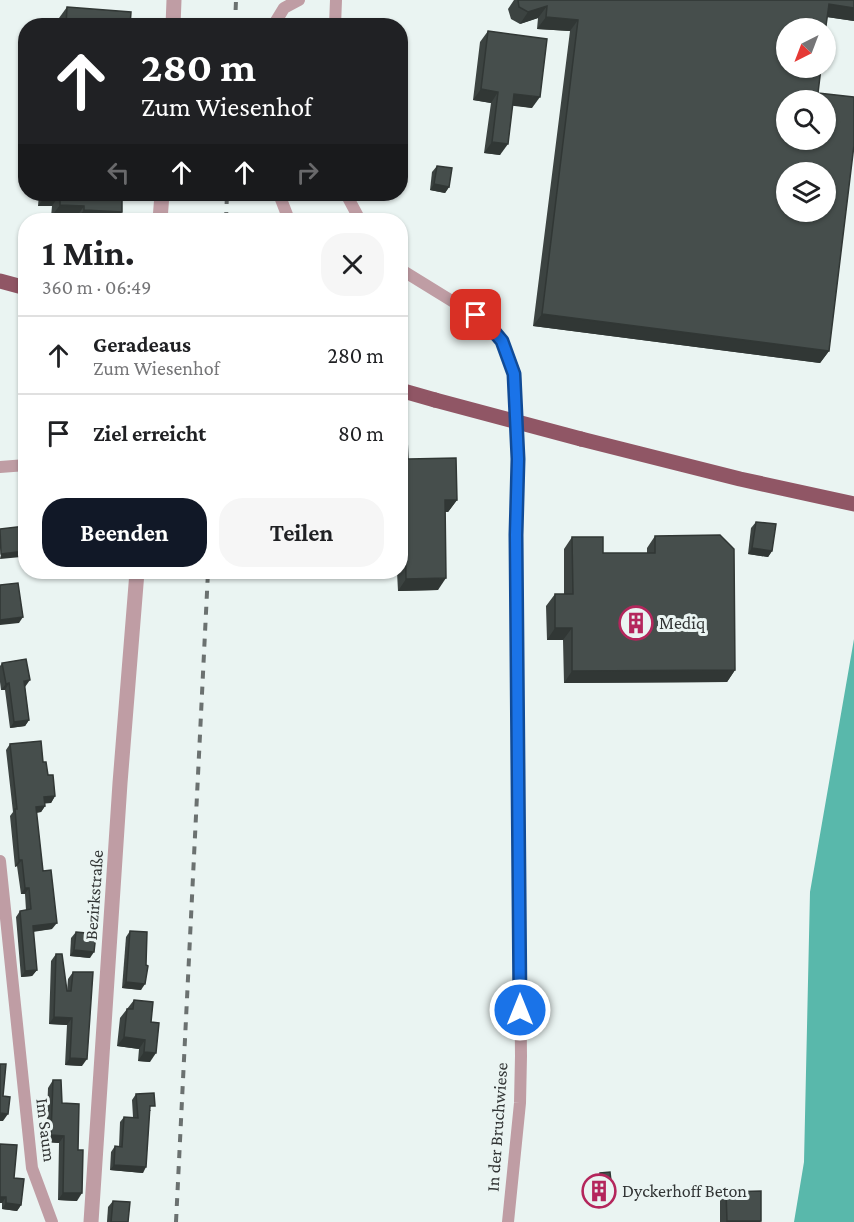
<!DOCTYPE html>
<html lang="de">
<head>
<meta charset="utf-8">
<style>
  :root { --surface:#fff; --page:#f6f6f6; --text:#202124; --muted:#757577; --line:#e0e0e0; --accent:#111827 }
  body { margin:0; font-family:"Crimson Pro",serif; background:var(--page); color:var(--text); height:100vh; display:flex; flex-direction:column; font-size:22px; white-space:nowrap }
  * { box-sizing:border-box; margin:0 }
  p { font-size:20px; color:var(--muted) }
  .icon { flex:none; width:33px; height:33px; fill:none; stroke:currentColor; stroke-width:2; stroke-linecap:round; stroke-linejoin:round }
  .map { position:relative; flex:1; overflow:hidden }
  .panel { position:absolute; left:18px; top:213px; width:390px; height:366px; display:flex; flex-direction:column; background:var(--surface); border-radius:24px; box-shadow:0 2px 4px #0004 }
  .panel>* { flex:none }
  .hud { position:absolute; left:18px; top:18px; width:390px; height:183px; border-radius:24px; box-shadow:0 2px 4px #0004; background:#202124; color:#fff; overflow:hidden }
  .needle { width:39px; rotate:222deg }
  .tools { position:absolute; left:776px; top:18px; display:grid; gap:12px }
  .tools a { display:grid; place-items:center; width:60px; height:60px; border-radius:50%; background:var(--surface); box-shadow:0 2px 4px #0004; font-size:30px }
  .pin { position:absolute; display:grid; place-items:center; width:51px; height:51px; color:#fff; margin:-26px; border-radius:12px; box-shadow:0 3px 9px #0006 }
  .me { position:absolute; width:66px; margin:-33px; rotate:0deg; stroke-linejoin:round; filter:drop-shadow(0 0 4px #0008) }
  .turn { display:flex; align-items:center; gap:21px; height:126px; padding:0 24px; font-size:27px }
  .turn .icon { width:78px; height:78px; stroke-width:2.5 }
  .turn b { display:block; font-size:42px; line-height:51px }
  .lanes { display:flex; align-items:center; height:57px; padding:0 24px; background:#0003; justify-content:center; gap:30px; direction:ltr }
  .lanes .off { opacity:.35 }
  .round { display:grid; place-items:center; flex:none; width:63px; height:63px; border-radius:24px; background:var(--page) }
  .headline { display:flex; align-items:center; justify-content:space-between; height:102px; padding:0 24px }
  h1 { font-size:36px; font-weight:700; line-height:45px }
  .button { display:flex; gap:12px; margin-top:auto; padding:12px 24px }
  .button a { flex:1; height:69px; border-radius:24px; background:var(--accent); color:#fff; font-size:24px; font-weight:700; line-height:69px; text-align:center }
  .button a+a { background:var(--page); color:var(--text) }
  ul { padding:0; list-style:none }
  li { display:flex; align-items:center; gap:18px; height:78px; padding:0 24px; border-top:2px solid var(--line) }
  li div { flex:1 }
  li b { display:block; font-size:22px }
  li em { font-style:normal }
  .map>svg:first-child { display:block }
  .water { fill:#59b8ab }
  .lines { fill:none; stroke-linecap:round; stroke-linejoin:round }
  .minor { stroke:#bf9da4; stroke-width:12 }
  .tertiary { stroke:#bf9da4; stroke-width:15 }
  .primary { stroke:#905665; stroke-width:15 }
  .rail { stroke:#6b7170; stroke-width:4; stroke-dasharray:8 8; stroke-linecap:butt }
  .primary-bridge { stroke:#905665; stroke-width:15 }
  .wall { fill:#3c4341 }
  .shaded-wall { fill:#313735 }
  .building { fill:#464e4c; stroke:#313735; stroke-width:1.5; fill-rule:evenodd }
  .route-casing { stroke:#114b97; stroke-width:15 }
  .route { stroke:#1a73e8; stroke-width:10 }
  .labels { text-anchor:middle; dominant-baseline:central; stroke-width:6; stroke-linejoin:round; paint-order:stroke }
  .poi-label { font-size:18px; fill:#323535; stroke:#eaf4f2; text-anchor:start }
  .street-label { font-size:18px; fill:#323535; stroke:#eaf4f2 }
</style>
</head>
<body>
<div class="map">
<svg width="854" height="1222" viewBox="0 0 854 1222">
  <rect width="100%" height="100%" fill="#eaf4f2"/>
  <!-- water -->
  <path class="water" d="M854 639V1222H794L804 1162 810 892Z"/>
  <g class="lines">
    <!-- minor -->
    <g class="minor">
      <path d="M273 26 284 8 299 0"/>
      <path d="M335 26 336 0"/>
      <path d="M279 194 289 220"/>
      <path d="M346 194 360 220"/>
      <path d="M400 269 486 322 502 341 510 360 515 374 518 459 516 535 521 1056 520 1103 508 1222"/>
      <path d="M0 467 26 465"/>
      <path d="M0 861 32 1168 52 1222"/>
    </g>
    <!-- tertiary -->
    <g class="tertiary">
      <path d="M173 26 174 0"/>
      <path d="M160 220 162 194"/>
      <path d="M91 1222 120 783 137 572"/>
    </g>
    <!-- primary -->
    <g class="primary">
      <path d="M0 281 26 288"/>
      <path d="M400 390 435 400"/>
      <path d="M581 439 740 479 854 504"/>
    </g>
    <!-- rail -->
    <g class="rail">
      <path d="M235 26 236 0"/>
      <path d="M226 220 227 194"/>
      <path d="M176 1222 208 572"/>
    </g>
    <!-- primary-bridge -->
    <path class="primary-bridge" d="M435 400 581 439"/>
  </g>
  <!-- wall -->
  <g class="wall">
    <path d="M514 0H854V21L827 17 818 93 829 351 820 363 533 326 570 31 537 29 538 18 520 24 511 19 508 9Z"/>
    <path d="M67 7 130 26H59V18Z"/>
    <path d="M488 31 532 108 513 105 500 155 484 153 491 103 473 100 480 42Z"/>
    <path d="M26 91V108L23 107 24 93Z"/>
    <path d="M437 166 449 187 445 193 430 190 432 172Z"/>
    <path d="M39 194H122V212L115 220H75L76 218 51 217 52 206H38Z"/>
    <path d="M400 439 408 459 457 500 448 512H445L438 590 398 591 397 572H400Z"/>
    <path d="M756 522 772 551 768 557 748 554 751 528Z"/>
    <path d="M655 536 735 670 727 682 564 683 563 640H547L546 606 555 594H564V549L572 537 603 553H647V548Z"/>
    <path d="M2 663 25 687 29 720 25 726 10 728 5 690H1L0 682V666Z"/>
    <path d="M10 744 43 762 55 796 51 803H45V806L41 812 36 813 43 871 52 929 33 932 37 970 32 976 21 977 16 917 20 911 26 910 25 894H21L17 866 15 867 10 816 13 812 6 750Z"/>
    <path d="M130 931 146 965 141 990 122 988 126 937Z"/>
    <path d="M76 932 90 958 70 956 71 938Z"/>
    <path d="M56 954 67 991 68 979 73 972 82 1066 65 1065 67 1025 49 1024 51 961Z"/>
    <path d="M134 1000 151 1022 150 1062 138 1061 139 1049 117 1046 120 1018Z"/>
    <path d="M53 1080 77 1201 58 1200 59 1143 46 1142 48 1088Z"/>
    <path d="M136 1094 151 1111H150L143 1173 110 1170 111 1152 115 1146 119 1147 120 1122 124 1117H133L132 1100Z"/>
    <path d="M0 1144 14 1178 21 1205 17 1211 2 1209V1203H0Z"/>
    <path d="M600 1173 605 1200H595L593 1182Z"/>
    <path d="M726 1192 761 1221 760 1222H720V1201Z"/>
    <path d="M113 1201 128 1222H107L108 1207Z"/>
  </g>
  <!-- shaded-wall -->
  <g class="shaded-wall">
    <path d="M829 4 854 8V21L820 16Z"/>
    <path d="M547 6 538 18 520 24 528 12Z"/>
    <path d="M546 17 578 20 570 31 537 29Z"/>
    <path d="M481 89 498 92 491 103 473 100Z"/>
    <path d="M514 94 540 97 532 108 506 105Z"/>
    <path d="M492 142 508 144 500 155 484 153Z"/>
    <path d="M434 184 449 187 445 193 430 190Z"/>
    <path d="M47 194H60L52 206H38Z"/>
    <path d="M60 205 84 206 76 218 51 217Z"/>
    <path d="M84 210 122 212 115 220H76Z"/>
    <path d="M542 314 829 351 820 363 533 326Z"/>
    <path d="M445 500H457L448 512H437Z"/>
    <path d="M400 519H405L400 526Z"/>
    <path d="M752 548 772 551 768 557 748 554Z"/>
    <path d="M25 551 21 557 0 559 1 554Z"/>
    <path d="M446 578 438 590 398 591 406 579Z"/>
    <path d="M23 617 19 623 0 625V620Z"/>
    <path d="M555 628H572L563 640H547Z"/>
    <path d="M735 670 727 682 564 683 572 671Z"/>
    <path d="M30 680 25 687H20L24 681Z"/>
    <path d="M9 683 5 690H1L6 684Z"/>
    <path d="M29 720 25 726 10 728 14 722Z"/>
    <path d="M55 796 51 803 40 804 44 797Z"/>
    <path d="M45 806 41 812 31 813 36 807Z"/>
    <path d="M19 860H22L17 866 15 867Z"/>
    <path d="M25 888H29L25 894H21Z"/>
    <path d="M57 923 52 929 28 932 33 926Z"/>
    <path d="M74 950 94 952 90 958 70 956Z"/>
    <path d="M37 970 32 976 21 977 25 971Z"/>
    <path d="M126 982 145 984 141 990 122 988Z"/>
    <path d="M54 1017 72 1018 67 1025 49 1024Z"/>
    <path d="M124 1037 145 1040 139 1049 117 1046Z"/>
    <path d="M144 1052 156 1053 150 1062 138 1061Z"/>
    <path d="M70 1058 87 1059 82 1066 65 1065Z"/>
    <path d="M0 1113 8 1114 3 1121H0Z"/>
    <path d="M51 1135 64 1136 59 1143 46 1142Z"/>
    <path d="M114 1165 146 1167 143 1173 110 1170Z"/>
    <path d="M612 1190 605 1200H595L601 1191Z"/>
    <path d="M63 1193H82L77 1201 58 1200Z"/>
    <path d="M0 1197H6L2 1203H0Z"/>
    <path d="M6 1203 21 1205 17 1211 2 1209Z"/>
    <path d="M727 1221H761L760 1222H726Z"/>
  </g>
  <!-- building -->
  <g class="building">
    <path d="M518 0H854V8L829 4 825 33V28H786V68H821L818 93 854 97V145L829 351 542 314 578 20 546 17 547 6 528 12 519 7ZM786 100H825V140H786ZM786 172H825V212H786Z"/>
    <path d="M67 7 131 12 130 26H66Z"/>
    <path d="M488 31 547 39 540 97 514 94 508 144 492 142 498 92 481 89Z"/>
    <path d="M437 166 452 168 449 187 434 184Z"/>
    <path d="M47 194H122V212L84 210V206L60 205V194Z"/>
    <path d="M400 439H407L408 459 456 458 457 500H445L446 578 406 579 405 519H400Z"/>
    <path d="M756 522 776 524 772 551 752 548Z"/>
    <path d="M25 526 26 538H24L25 551 1 554 0 529Z"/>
    <path d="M720 535 734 549 735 670 572 671V628H555V594H573L572 537H603V553H655V536Z"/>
    <path d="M18 583 23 617 0 620V585Z"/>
    <path d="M26 659 30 680 24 681 29 720 14 722 9 683 6 684 2 663Z"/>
    <path d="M41 741 43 762H46L48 775H53L55 796 44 797 45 806 36 807 43 871 51 870 57 923 33 926 37 970 25 971 20 911 31 909 29 888H25L22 860H19L15 809H17L10 744Z"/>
    <path d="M130 931 147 932 146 965 148 966 145 984 126 982Z"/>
    <path d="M76 932 96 934 94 952 74 950Z"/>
    <path d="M56 954H62L67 991H71L73 972H93L87 1059 70 1058 72 1018 54 1017Z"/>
    <path d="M134 1000 153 1002 151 1022 159 1023 156 1053 144 1052 145 1040 124 1037 127 1009H133Z"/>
    <path d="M0 1064H6L3 1096 10 1097 8 1114 0 1113Z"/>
    <path d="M53 1080H61L62 1103 79 1104 78 1150H83L82 1193H63L64 1136 51 1135Z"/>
    <path d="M154 1093 155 1106H150L146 1167 114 1165 115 1146 122 1147 124 1117 138 1118 136 1094Z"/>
    <path d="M0 1144 17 1145 14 1178 24 1179 21 1205 6 1203V1197H0Z"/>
    <path d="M610 1172 612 1190 601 1191 600 1173Z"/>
    <path d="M761 1191V1221H727L726 1192Z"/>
    <path d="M113 1201 130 1202 128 1222H111Z"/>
  </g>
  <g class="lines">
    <!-- route casing -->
    <g class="route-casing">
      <path id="route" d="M476 315 486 322 502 341 514 374 518 459 516 535 520 1010"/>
    </g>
    <!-- route -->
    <use href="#route" class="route"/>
  </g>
  <!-- icons -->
  <defs>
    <g id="building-ring" transform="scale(1.725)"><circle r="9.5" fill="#eaf4f2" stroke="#b4265c" stroke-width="1.5"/><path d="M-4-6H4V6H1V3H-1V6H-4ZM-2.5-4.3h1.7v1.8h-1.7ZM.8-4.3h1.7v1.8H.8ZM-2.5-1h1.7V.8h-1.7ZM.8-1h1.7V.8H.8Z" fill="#b4265c"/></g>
  </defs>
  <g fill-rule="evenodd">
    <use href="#building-ring" x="636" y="623"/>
    <use href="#building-ring" x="599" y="1191"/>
  </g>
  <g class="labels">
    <!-- poi labels -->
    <g class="poi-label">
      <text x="659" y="623">Mediq</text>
      <text x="622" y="1191">Dyckerhoff Beton</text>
    </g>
    <!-- street labels -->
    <g class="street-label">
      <text transform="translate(94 895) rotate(-86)">Bezirkstraße</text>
      <text transform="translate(497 1127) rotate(-86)">In der Bruchwiese</text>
      <text transform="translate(46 1130) rotate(83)">Im Saum</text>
    </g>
  </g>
</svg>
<div class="tools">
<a><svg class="needle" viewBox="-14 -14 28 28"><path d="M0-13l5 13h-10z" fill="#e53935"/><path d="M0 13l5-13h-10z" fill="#757577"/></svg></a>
<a><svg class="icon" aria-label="search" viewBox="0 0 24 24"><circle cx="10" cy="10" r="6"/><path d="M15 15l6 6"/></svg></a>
<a><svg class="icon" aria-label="layers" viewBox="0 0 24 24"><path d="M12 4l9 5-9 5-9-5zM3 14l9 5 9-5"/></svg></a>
</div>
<div class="pin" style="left:476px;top:315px;background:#d93025"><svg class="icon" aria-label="arrive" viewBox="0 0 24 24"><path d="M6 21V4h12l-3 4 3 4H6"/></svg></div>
<svg class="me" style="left:520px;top:1010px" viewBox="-20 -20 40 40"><circle r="17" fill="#1a73e8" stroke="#fff" stroke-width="3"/><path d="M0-11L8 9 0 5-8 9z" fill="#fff"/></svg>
<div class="hud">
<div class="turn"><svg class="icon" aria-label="ahead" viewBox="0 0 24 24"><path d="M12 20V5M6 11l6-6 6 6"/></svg><div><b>280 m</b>Zum Wiesenhof</div></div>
<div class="lanes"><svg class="icon off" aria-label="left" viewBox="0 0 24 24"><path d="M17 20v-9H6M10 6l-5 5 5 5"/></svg><svg class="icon" aria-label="ahead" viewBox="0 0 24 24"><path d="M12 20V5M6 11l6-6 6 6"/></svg><svg class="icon" aria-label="ahead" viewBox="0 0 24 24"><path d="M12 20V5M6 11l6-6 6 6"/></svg><svg class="icon off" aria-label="right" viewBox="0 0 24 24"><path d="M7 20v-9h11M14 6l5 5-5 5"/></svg></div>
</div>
<section class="panel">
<div class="headline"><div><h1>1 Min.</h1><p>360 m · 06:49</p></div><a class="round"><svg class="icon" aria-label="close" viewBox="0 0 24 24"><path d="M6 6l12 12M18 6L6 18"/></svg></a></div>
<ul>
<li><svg class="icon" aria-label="ahead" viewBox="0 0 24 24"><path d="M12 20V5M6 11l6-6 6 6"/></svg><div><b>Geradeaus</b><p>Zum Wiesenhof</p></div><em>280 m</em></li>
<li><svg class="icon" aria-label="arrive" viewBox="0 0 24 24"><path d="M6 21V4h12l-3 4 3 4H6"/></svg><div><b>Ziel erreicht</b></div><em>80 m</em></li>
</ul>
<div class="button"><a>Beenden</a><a>Teilen</a></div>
</section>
</div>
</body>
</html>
